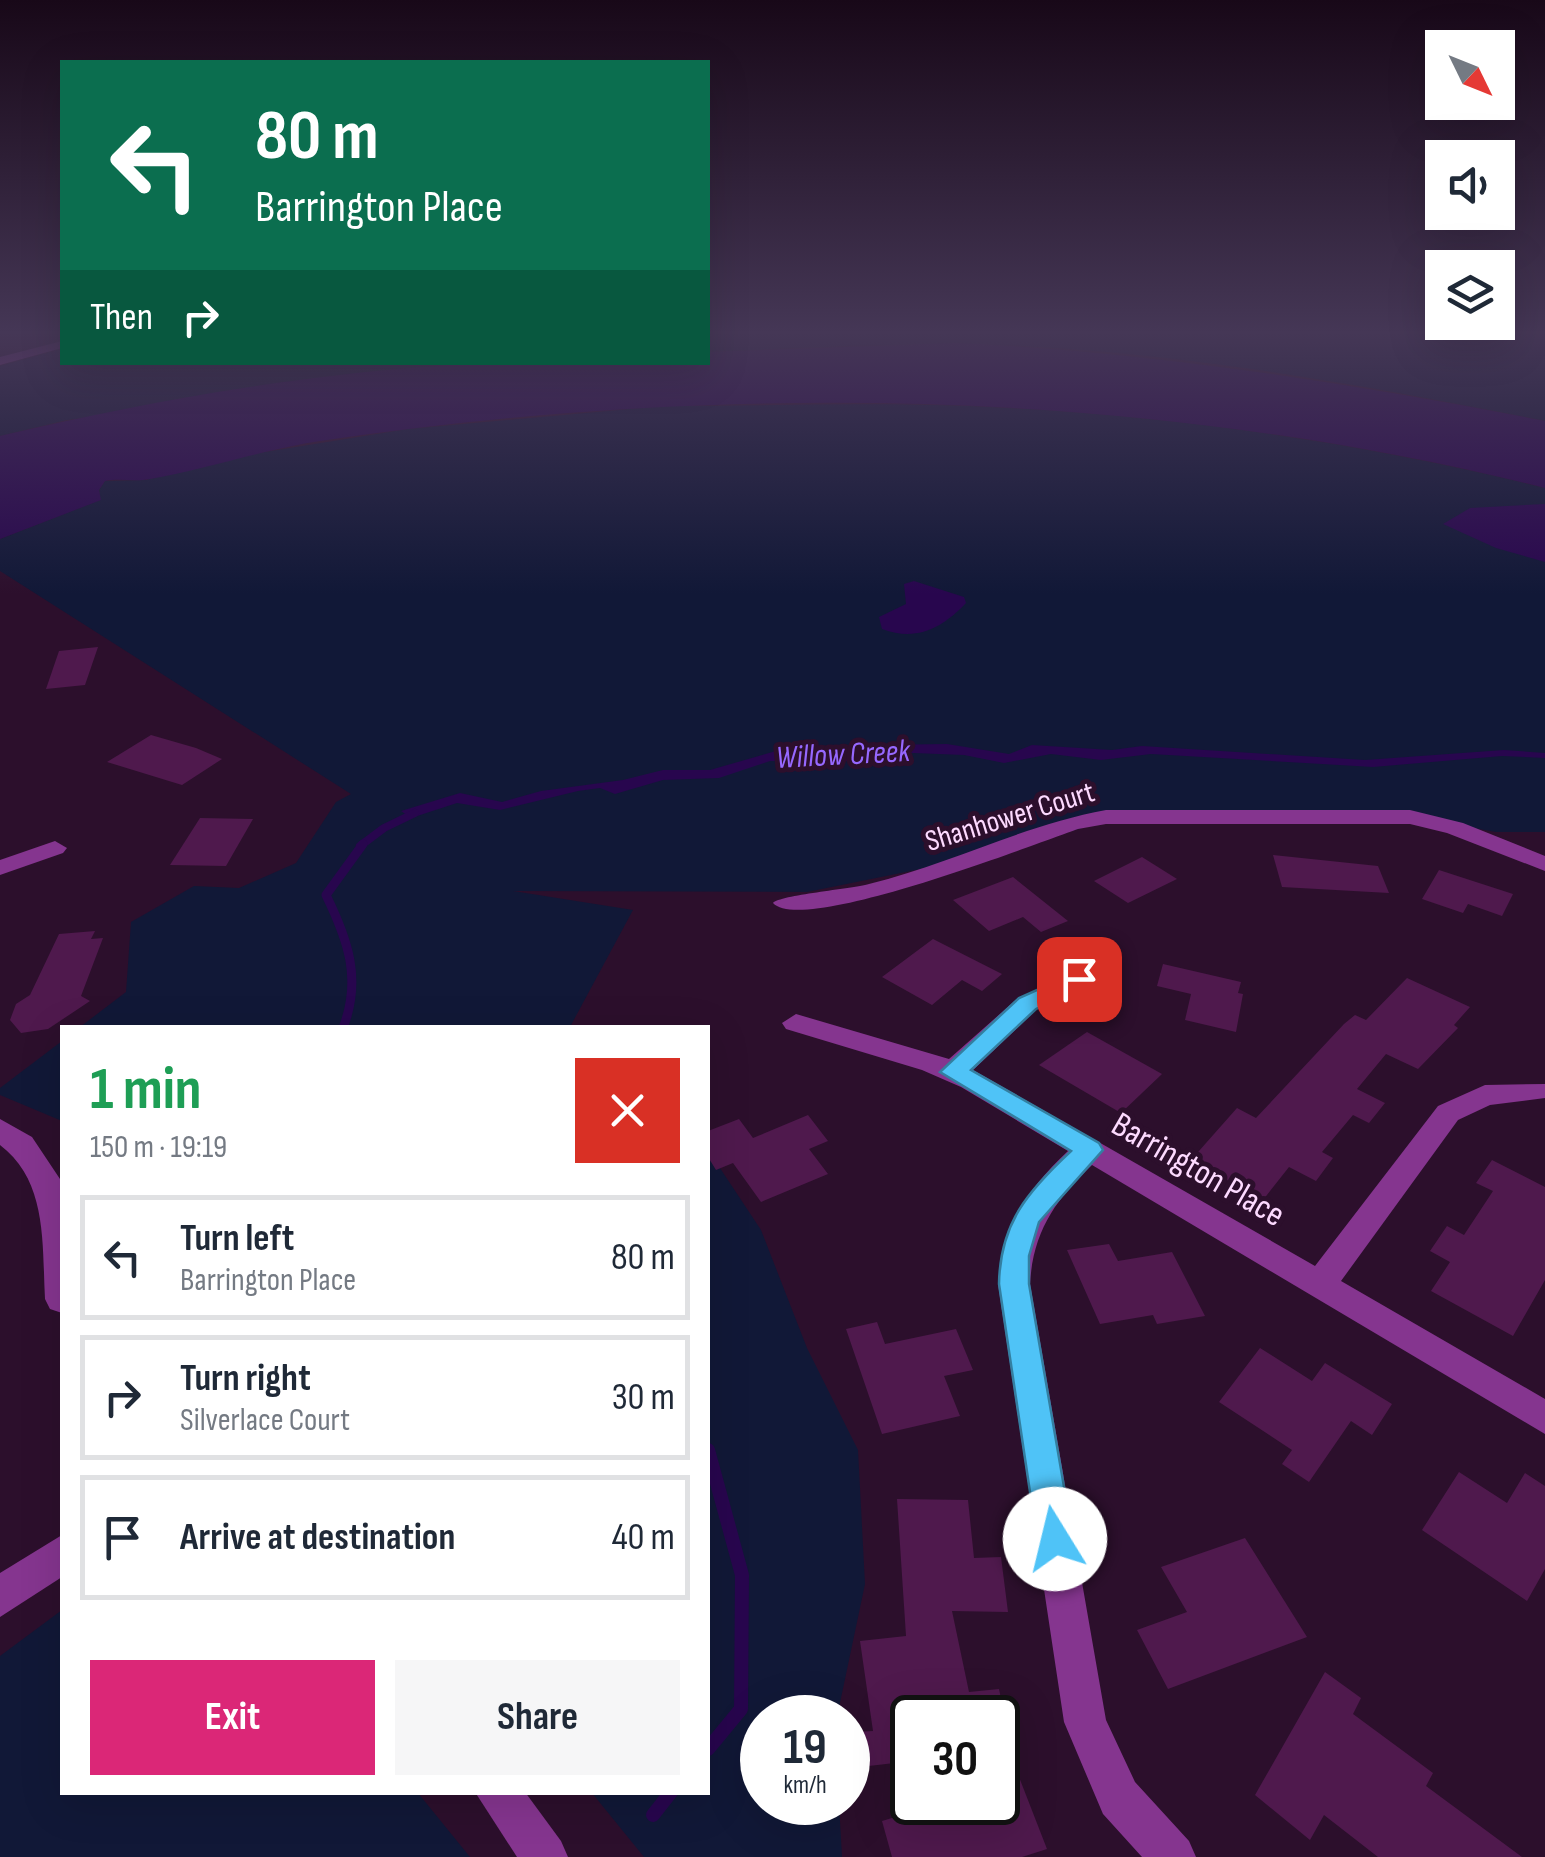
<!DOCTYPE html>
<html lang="en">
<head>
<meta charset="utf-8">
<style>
  :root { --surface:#fff; --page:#f6f6f7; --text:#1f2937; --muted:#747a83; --line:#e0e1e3; --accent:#db2777 }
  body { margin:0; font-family:"Sofia Sans Condensed",sans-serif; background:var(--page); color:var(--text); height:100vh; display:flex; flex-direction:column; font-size:38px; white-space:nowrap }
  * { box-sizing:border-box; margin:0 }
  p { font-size:32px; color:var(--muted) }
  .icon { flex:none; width:55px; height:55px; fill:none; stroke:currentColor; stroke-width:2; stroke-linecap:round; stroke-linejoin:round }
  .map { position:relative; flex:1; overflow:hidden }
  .drawer { position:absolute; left:60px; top:1025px; width:650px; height:770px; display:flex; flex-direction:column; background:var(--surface); border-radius:0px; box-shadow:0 10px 40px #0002 }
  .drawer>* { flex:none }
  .banner { position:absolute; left:60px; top:60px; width:650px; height:305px; border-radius:0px; box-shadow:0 10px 40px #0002; background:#0b6e4f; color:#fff; overflow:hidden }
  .needle { width:65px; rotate:133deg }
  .fabs { position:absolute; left:1425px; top:30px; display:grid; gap:20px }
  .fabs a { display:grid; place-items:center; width:90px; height:90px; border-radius:0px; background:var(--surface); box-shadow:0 10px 40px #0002; font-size:50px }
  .speed { position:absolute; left:740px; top:1695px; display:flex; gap:20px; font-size:50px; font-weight:700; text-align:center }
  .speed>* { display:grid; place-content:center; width:130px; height:130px; border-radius:50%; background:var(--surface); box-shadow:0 10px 40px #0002; line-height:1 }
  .speed small { font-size:25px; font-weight:400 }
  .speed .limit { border:5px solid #111; border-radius:15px; background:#fff; color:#111 }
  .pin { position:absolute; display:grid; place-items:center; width:85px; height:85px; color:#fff; margin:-42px; border-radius:20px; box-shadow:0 5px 15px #0006 }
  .me { position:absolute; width:110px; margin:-55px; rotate:351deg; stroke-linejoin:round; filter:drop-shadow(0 0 8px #0008) }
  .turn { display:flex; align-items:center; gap:35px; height:210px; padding:0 30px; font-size:45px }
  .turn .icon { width:130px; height:130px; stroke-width:2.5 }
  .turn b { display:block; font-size:70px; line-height:85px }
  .then { display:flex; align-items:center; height:95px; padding:0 30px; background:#0003; gap:20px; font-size:38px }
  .round { display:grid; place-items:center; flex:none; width:105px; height:105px; border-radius:0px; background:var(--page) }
  .summary { display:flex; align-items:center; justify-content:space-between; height:170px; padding:0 30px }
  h1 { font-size:60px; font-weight:700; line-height:75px; color:#1e9e55 }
  .primary-button { display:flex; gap:20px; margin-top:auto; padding:20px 30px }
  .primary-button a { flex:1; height:115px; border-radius:0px; background:var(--accent); color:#fff; font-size:40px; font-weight:700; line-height:115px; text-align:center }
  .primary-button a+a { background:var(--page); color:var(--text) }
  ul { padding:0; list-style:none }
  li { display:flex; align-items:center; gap:30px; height:125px; margin:0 20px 15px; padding:0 10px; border:5px solid var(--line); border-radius:0px }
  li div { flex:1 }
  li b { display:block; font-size:38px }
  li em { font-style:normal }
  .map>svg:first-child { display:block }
  .green { fill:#111837 }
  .water { fill:#28064e }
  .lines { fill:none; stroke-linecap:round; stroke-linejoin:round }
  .stream-far2 { stroke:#28064e; stroke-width:8 }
  .stream-far1 { stroke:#28064e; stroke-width:9 }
  .stream { stroke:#28064e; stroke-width:14 }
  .building { fill:#4f194d }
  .minor { fill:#85358f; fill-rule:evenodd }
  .route { fill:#4fc3f7; stroke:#337fa1; stroke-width:2.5 }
  .labels { text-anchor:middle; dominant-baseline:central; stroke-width:10; stroke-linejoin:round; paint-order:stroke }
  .street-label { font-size:30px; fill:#fddaff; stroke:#2c0f2c }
  .water-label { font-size:32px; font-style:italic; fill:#9668ff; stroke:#2c0f2c }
  .near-street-label { font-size:35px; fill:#fddaff; stroke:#2c0f2c }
</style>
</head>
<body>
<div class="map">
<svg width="1545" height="1857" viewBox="0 0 1545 1857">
  <rect width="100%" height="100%" fill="#2c0f2c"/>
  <!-- green -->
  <g class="green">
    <path d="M708 334H1545V421C1385 389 1220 359 1057 348 940 340 824 347 708 352Z"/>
    <path d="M62 349V362L491 363 67 420 0 436V366Z"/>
    <path d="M664 406C765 406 867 402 968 406 1163 414 1355 441 1545 488V832H1496L1410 817 1124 816 980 857 807 892 513 891 633 910 570 1027H80L126 992 131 922 194 886 239 888 296 863 336 802 351 794 0 571V539L100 500 99 490 105 481 146 480 234 457 408 429Z"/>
    <path d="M62 1041V1121L0 1095V1088Z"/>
    <path d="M708 1150 761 1230 807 1348 858 1450 865 1584 837 1717 762 1718V1802L839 1803 842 1857H644L592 1793 708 1792Z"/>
    <path d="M62 1610V1792L418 1793 470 1857H0V1656Z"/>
  </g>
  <!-- water -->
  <g class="water">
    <path d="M955 343C1153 352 1350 383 1545 421V488C1147 388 725 381 320 441 262 450 207 469 150 479 135 482 120 478 105 481L99 490 101 500 0 539V436C158 399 324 370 487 363 560 360 634 362 708 362V352Z"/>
    <path d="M1545 504V562L1496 548 1443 524 1470 508Z"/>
    <path d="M914 581 964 597 966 603C942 628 917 642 882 629L879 617 906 604 904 584Z"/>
    <path d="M947 744 1009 754 1032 745 1112 750 1142 746 1365 760 1504 750 1545 753V758L1502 756 1373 767 1151 754 1101 760 1051 754 1004 763 964 755 888 752 852 761H770L719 778 663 780 615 794 600 788 578 791 500 810 457 803 411 818 401 811 460 793 502 802 541 791 623 780 663 770H710L776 751 835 755 876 745Z"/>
  </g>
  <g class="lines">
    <!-- stream-far2 -->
    <path class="stream-far2" d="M360 846 384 828 415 813"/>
    <!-- stream-far1 -->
    <path class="stream-far1" d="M343 1028C362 979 348 940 326 895L363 844"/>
    <!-- stream -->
    <g class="stream">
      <path d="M708 1450 742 1575 741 1709 708 1749"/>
      <path d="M653 1815 671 1792"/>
    </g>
  </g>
  <!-- building -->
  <g class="building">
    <path d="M98 647 85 685 46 689 59 651Z"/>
    <path d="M151 735 196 748 222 759 182 785 107 762Z"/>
    <path d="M200 818 253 819 226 866 170 865Z"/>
    <path d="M1273 855 1378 866 1389 893 1282 887Z"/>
    <path d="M1142 857 1177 879 1128 903 1094 881Z"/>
    <path d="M1439 870 1513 894 1502 916 1468 904 1463 913 1422 899Z"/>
    <path d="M1013 877 1068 921 1041 932 1023 917 989 931 953 900Z"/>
    <path d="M95 931 91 939 103 938 81 996 90 1001 48 1029 21 1033 10 1020 16 1004 30 995 59 934Z"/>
    <path d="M933 939 1002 974 982 991 962 980 932 1005 882 977Z"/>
    <path d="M1163 964 1241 982 1238 993 1243 994 1236 1032 1185 1020 1191 994 1157 986Z"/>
    <path d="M1407 978 1470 1007 1454 1025 1458 1028 1418 1069 1386 1054 1357 1089 1385 1103 1369 1123 1353 1115 1322 1152 1333 1158 1316 1181 1289 1167 1263 1200 1191 1160 1237 1108 1256 1118 1344 1024 1355 1015 1366 1020Z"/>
    <path d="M1087 1032 1162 1074 1121 1113 1039 1065Z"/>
    <path d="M808 1115 828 1141 809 1149 828 1174 761 1202 733 1163 716 1170 708 1157V1131L739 1119 753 1138Z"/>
    <path d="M1492 1160 1545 1187V1280L1513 1336 1431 1291 1450 1262 1430 1251 1447 1226 1464 1235 1493 1191 1476 1183Z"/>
    <path d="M1109 1244 1118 1261 1172 1252 1205 1316 1157 1324 1153 1315 1100 1324 1067 1250Z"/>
    <path d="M877 1322 885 1344 956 1329 973 1370 944 1376 960 1416 882 1434 846 1329Z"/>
    <path d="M1260 1348 1312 1381 1325 1363 1392 1404 1372 1435 1351 1421 1309 1482 1282 1464 1292 1450 1219 1402Z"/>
    <path d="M1459 1472 1507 1503 1525 1473 1545 1486V1569L1527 1601 1422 1530Z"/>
    <path d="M897 1499 968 1500 974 1558 1001 1557 1008 1612 952 1611 969 1692 999 1689 1005 1718H912V1761L860 1767 855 1732 873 1731 860 1641 906 1636Z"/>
    <path d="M1245 1538 1307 1637 1168 1689 1137 1630 1187 1612 1161 1567Z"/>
    <path d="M1325 1672 1361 1698 1353 1714 1433 1773 1426 1786 1522 1857H1378L1324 1815 1310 1840 1255 1795Z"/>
    <path d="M998 1723 1047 1849 1022 1857H892L882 1821 945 1802H998Z"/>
  </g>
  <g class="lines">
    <!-- minor -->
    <g class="minor">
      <path d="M62 341V348L0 365V357Z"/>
      <path d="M1106 810H1410L1463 823 1545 856V871L1447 833 1410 824H1106L1078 829C1032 845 802 935 773 903 780 895 851 889 869 884 950 864 1024 825 1106 810Z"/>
      <path d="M55 841 67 848 63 853 0 875V860Z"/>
      <path d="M1079 971 1088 973 1092 979 1088 985 1036 1010 973 1070 1315 1266 1438 1106 1485 1085 1545 1084V1098L1490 1105 1458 1120 1341 1281 1545 1399V1434L1092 1165C1055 1200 1033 1232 1030 1284L1106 1720 1135 1782 1189 1841 1196 1857H1142L1103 1814 1064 1722 998 1284C1002 1228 1028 1188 1068 1151L961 1087 922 1070 786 1029 782 1023 796 1014 949 1059 1018 998Z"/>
      <path d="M0 1119 32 1137 62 1182V1313L50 1309 45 1299C42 1245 48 1181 0 1145Z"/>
      <path d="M62 1535V1577L0 1617V1573Z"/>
      <path d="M475 1792H525L561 1841 568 1857H517Z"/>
    </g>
  </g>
  <!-- sky -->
  <linearGradient id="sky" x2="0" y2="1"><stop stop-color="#180818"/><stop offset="0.56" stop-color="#453756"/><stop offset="1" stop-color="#453756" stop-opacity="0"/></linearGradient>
  <rect width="1545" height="594" fill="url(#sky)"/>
  <!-- route -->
  <path class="route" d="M1079 971 1087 974V984L1036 1009 971 1070 1099 1143 1103 1150 1039 1222 1029 1256V1284L1073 1539 1067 1551 1055 1556 1043 1551 1037 1539 999 1284C1000 1223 1028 1191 1071 1151L940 1072 1019 998Z"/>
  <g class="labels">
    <!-- street labels -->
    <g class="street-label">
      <text transform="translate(1010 817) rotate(-17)">Shanhower Court</text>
    </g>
    <!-- water labels -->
    <g class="water-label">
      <text transform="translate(843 755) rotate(-3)">Willow Creek</text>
    </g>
    <!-- near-street labels -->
    <g class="near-street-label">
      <text transform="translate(1198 1170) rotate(30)">Barrington Place</text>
    </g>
  </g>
</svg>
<div class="fabs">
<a><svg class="needle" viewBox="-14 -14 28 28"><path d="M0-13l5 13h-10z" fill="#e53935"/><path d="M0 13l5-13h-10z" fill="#747a83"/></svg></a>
<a><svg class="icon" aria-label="sound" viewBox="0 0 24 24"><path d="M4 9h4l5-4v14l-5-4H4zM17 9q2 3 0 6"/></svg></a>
<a><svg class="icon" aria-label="layers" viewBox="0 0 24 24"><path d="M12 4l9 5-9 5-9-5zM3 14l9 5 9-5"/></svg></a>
</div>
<div class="speed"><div>19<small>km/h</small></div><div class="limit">30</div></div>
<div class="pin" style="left:1079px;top:979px;background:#d93025"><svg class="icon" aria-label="arrive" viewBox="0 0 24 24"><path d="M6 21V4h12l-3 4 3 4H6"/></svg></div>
<svg class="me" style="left:1055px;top:1539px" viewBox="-20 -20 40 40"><circle r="19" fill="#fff"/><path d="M0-13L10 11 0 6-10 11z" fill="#4fc3f7"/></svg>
<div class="banner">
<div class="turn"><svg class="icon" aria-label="left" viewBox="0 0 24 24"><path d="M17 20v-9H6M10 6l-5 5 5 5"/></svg><div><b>80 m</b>Barrington Place</div></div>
<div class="then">Then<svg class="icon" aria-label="right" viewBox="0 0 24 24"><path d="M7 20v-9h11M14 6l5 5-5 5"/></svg></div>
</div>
<section class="drawer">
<div class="summary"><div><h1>1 min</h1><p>150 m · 19:19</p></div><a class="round" style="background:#d93025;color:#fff"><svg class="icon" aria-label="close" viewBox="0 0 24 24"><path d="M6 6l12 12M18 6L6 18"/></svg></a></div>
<ul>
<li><svg class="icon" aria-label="left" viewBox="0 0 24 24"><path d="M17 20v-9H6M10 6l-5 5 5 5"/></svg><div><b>Turn left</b><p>Barrington Place</p></div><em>80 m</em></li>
<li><svg class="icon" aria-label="right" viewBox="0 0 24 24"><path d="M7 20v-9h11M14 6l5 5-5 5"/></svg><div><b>Turn right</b><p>Silverlace Court</p></div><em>30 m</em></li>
<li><svg class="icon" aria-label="arrive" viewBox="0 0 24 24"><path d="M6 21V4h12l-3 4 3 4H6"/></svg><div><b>Arrive at destination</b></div><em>40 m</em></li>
</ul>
<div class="primary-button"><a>Exit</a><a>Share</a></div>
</section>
</div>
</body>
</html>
